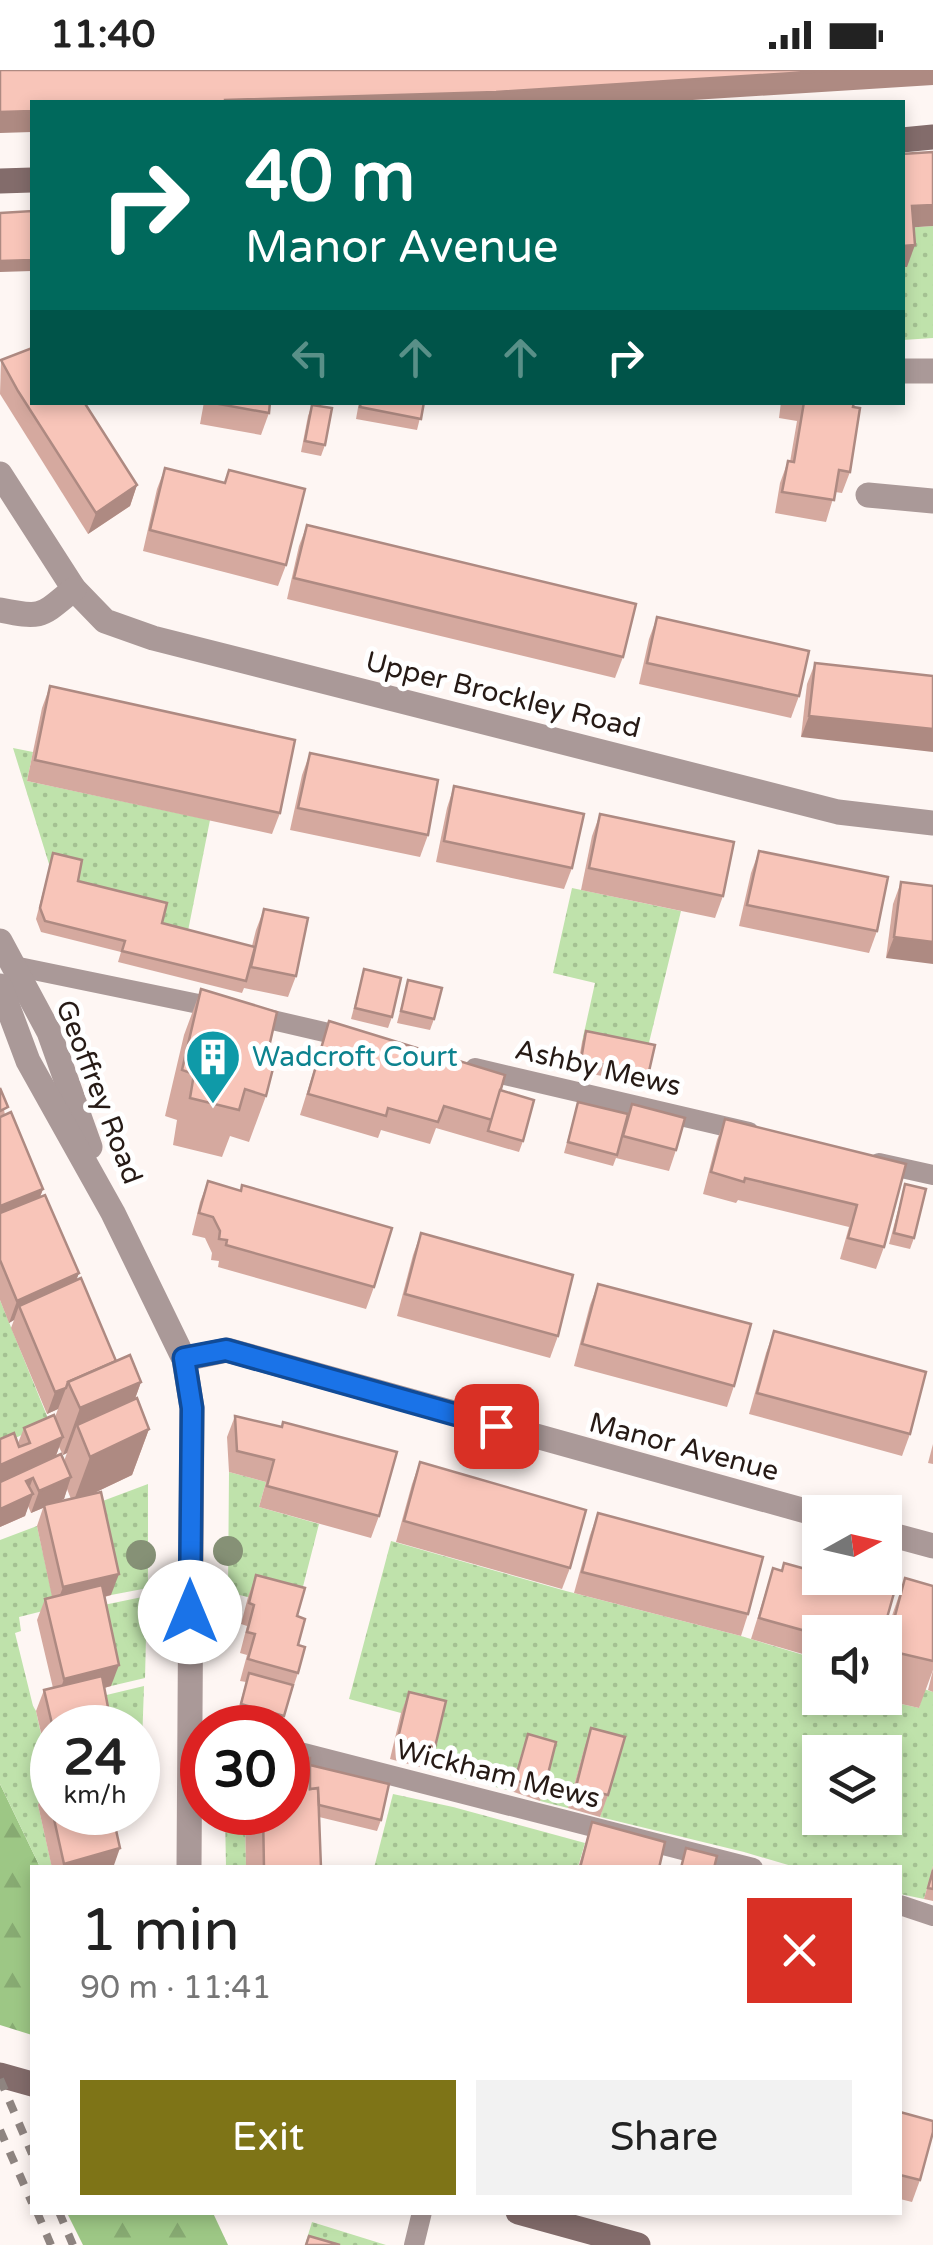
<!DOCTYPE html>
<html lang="en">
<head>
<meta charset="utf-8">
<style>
  :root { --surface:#fff; --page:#f2f2f2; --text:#222; --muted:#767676; --accent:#7e7417 }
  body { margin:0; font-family:"Varela Round",sans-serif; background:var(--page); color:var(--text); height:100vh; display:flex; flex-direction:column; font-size:38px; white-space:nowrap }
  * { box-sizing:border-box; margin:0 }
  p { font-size:32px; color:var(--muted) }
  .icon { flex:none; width:55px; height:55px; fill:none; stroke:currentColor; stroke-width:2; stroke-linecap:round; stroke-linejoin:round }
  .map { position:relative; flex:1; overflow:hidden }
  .panel { position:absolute; left:30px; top:1795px; width:872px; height:350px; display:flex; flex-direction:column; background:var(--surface); border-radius:0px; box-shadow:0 5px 15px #0003 }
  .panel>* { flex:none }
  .guide { position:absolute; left:30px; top:30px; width:875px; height:305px; border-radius:0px; box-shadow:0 5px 15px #0003; background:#00695c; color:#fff; overflow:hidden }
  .needle { width:65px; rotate:82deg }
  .fabs { position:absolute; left:802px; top:1425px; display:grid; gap:20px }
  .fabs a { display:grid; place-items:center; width:100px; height:100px; border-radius:0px; background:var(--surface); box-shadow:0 5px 15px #0003; font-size:50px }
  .speed { position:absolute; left:30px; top:1635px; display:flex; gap:20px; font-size:50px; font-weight:700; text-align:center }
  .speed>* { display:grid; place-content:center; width:130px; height:130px; border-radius:50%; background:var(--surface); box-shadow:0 5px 15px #0003; line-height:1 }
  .speed small { font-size:25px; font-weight:400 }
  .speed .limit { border:15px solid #d22; background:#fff; color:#111 }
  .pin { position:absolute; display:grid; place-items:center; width:85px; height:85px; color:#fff; margin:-42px; border-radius:20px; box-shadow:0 5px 15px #0006 }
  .me { position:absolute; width:110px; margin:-55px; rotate:0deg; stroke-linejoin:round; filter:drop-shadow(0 0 8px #0008) }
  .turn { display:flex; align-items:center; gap:35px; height:210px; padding:0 50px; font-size:45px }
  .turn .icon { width:130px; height:130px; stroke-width:2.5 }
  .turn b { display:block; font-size:70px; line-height:85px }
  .lanes { display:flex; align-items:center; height:95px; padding:0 50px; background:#0003; justify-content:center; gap:50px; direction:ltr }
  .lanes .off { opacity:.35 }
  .round { display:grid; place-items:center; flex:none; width:105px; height:105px; border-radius:0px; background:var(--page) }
  .summary { display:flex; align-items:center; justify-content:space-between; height:170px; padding:0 50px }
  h1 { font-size:60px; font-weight:600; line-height:75px }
  .cta { display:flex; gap:20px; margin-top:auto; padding:20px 50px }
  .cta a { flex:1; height:115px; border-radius:0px; background:var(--accent); color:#fff; font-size:40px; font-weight:600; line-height:115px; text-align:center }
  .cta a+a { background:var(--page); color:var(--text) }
  .status { display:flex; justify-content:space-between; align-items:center; height:70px; padding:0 50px; background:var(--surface); direction:ltr }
  .status svg { height:28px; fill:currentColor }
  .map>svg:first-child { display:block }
  .forest { fill:url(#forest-firs) }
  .park { fill:url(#park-dots); fill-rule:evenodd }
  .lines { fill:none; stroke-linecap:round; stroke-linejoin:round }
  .lane { stroke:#aa9998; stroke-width:20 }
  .street { stroke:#aa9998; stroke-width:25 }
  .secondary { stroke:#836c6b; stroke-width:25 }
  .rail { stroke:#8e8480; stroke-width:8; stroke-dasharray:12 12; stroke-linecap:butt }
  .tree { fill:#869176 }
  .wall { fill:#d5a99f; fill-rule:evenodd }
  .shaded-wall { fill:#ae8a82 }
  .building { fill:#f8c5b9; stroke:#ae8a82; stroke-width:2.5 }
  .route-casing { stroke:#114b97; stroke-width:25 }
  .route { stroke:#1a73e8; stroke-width:18 }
  .labels { text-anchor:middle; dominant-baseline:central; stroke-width:10; stroke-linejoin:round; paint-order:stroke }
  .street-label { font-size:28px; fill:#261a15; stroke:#fff }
  .culture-label { font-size:28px; fill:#0d838f; stroke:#fff; text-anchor:start }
</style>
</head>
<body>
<div class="status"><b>11:40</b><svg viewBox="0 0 49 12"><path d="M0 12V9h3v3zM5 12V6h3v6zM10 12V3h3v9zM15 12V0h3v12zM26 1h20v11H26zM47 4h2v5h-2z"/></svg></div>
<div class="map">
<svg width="933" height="2175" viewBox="0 0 933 2175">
  <defs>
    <pattern id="forest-firs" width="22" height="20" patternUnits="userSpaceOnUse" patternTransform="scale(2.5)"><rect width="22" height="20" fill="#9dc785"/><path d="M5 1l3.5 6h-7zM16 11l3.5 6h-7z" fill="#87aa72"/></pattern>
    <pattern id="park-dots" width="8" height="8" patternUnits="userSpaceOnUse" patternTransform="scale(2.5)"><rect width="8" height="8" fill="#bfe2ab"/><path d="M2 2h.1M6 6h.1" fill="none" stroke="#a4c192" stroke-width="1.8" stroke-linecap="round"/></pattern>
  </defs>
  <rect width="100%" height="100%" fill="#fef6f3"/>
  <!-- forest -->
  <g class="forest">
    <path d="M0 1714 40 1797 32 1798V1965L0 1955Z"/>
    <path d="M67 2143H213L228 2175H83Z"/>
  </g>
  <!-- park -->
  <g class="park">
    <path d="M933 156V268L903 270 904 158Z"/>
    <path d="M13 678 33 682 27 711 210 750 186 871 74 822 78 801 49 794Z"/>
    <path d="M572 818 681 841 646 985 582 972 595 913 553 903Z"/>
    <path d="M0 1230 49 1351 0 1376Z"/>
    <path d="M229 1402 266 1412 259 1437 319 1454 297 1540 228 1522Z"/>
    <path d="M148 1414V1518L111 1525 92 1435Z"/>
    <path d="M37 1456 55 1538 19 1547 21 1561 15 1563 33 1636 36 1641 52 1714 38 1735 52 1797H40L0 1714V1470Z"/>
    <path d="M391 1471 566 1521 741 1566 820 1590V1628H875L919 1638 924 1619 933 1622V1796L924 1829 900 1824V1798L795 1797 744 1782 600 1747 617 1689 584 1680 568 1738 540 1731 552 1684 524 1675 511 1721 427 1699 438 1653 349 1629ZM820 1682H885V1748H820Z"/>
    <path d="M147 1526 145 1608 111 1616 94 1537Z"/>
    <path d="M144 1616 141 1703H138V1658L100 1657 94 1628Z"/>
    <path d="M393 1724 453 1737 585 1773 578 1797 374 1798Z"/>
    <path d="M225 1743H245L246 1797H226Z"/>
    <path d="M312 2152 386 2175H305Z"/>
  </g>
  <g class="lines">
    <!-- lane -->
    <g class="lane">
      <path d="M14 896 218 938"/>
      <path d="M251 945 350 968"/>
      <path d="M475 998 749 1062"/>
      <path d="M879 1093 933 1105"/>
      <path d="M288 1679 753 1798"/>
      <path d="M900 1835 933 1846"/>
      <path d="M414 2175 422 2142"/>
    </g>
    <!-- street -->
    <g class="street">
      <path d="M902 301H933"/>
      <path d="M0 404 74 519 105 551 153 568 838 742 933 753"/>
      <path d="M868 425 933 431"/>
      <path d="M0 540C43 549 41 546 74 519"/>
      <path d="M0 871 49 962 90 1077"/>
      <path d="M0 916 28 991 113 1143 184 1289 192 1338 189 1798"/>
      <path d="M184 1289 227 1280 820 1445"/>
      <path d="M885 1463 933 1476"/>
    </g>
    <!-- secondary -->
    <g class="secondary">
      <path d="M902 70 933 67"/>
      <path d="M0 111 32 110"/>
      <path d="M0 2005 32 2014"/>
      <path d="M518 2142 638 2175"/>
    </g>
    <!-- rail -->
    <g class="rail">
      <path d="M0 2009 32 2084"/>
      <path d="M0 2060 32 2133"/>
      <path d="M37 2142 51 2175"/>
      <path d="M59 2142 73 2175"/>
    </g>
  </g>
  <!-- trees -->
  <g class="tree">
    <circle cx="228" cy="1481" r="15"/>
    <circle cx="141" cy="1485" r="15"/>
  </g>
  <!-- wall -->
  <g class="wall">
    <path d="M1 290 137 415 130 436 88 464 0 324Z"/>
    <path d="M204 332H270L269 343 261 365 200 354Z"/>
    <path d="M359 332H424L417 360 356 349Z"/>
    <path d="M781 332H854L850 402 842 423 835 422 826 452 775 443 780 413 788 391 790 392 797 351 779 348Z"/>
    <path d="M312 335 325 375 321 386 301 382 308 346Z"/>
    <path d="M165 398 224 413 229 400 286 495 278 516 143 481 157 419Z"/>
    <path d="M307 455 623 587 615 608 287 529 299 476Z"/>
    <path d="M657 547 799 626 791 648 639 614 649 569Z"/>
    <path d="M815 593 933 606 801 667 807 614Z"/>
    <path d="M50 616 280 743 272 764 27 711 42 638Z"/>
    <path d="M310 683 428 765 420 787 290 760 302 705Z"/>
    <path d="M454 716 572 798 564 819 436 792 447 738Z"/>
    <path d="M600 744 723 826 715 848 581 820 592 766Z"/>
    <path d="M759 781 877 861 869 883 739 856 751 803Z"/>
    <path d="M53 783 78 811 162 853 252 876 256 860 264 839 296 906 288 927 244 918 242 923 118 892 121 882 41 862 36 849Z"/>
    <path d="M901 812 933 816 886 888 893 834Z"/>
    <path d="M364 899 392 947 388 958 351 949Z"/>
    <path d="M408 910 434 949 430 960 397 953Z"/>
    <path d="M201 919 269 977 266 1026 249 1072 230 1066 222 1087 173 1075 177 1050 165 1046 184 965Z"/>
    <path d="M329 951 500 1020 523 1071 519 1082 436 1058 430 1074 381 1060 378 1068 300 1045Z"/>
    <path d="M586 961 647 1010 643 1021 606 1012 607 1007 577 1001 582 972Z"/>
    <path d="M0 1018 5 1045 43 1119 40 1127 79 1203 76 1210 116 1291 141 1312 135 1329 149 1359 132 1405 92 1424 111 1525 105 1527 111 1616 104 1618 52 1658V1742L113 1798H52L38 1735 46 1713 52 1711 36 1641 44 1620 53 1618 37 1550 45 1529 52 1527 37 1456 43 1438 31 1443 28 1436 25 1446 0 1457V1369L18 1373 24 1358 55 1347 58 1339 47 1344 11 1258 14 1250 9 1253 0 1230ZM59 1377 63 1385 67 1383 64 1391 56 1386ZM67 1419 71 1429 54 1433 64 1429Z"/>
    <path d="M578 1032 628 1044 632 1034 676 1080 669 1101 616 1088 613 1096 564 1083Z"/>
    <path d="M725 1049 906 1094 884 1177 876 1199 840 1189 849 1157 738 1130 736 1133 703 1124 717 1070Z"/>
    <path d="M208 1111 374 1217 366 1239 218 1197 219 1191 211 1190 212 1183 205 1168 192 1165 200 1132Z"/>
    <path d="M905 1114 914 1168 910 1179 889 1174Z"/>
    <path d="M421 1163 558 1266 550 1288 397 1246 413 1185Z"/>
    <path d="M598 1214 734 1316 727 1337 574 1296 590 1235Z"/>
    <path d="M774 1261 910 1364 902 1386 749 1344 766 1283Z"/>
    <path d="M235 1346 379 1446 371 1468 259 1437 266 1412 229 1402 227 1367Z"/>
    <path d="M933 1374V1394L928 1393Z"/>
    <path d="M420 1392 570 1498 562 1519 396 1472 412 1414Z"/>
    <path d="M598 1443 748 1544 741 1566 574 1523 590 1465Z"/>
    <path d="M773 1498 820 1562V1589L751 1569Z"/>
    <path d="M256 1505 297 1546 298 1603 280 1657 237 1645 246 1612 240 1611 247 1585 240 1583 247 1556 241 1554 248 1527Z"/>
    <path d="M905 1508 933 1516V1600L919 1638 875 1628H885V1566Z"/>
    <path d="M933 1600V1622L928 1620Z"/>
    <path d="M409 1622 435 1677 427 1699 390 1689 401 1643Z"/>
    <path d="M591 1658 608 1725 600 1747 568 1738 584 1679Z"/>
    <path d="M528 1664 544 1720 540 1731 511 1721Z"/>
    <path d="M310 1695 381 1750 377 1761 319 1747 321 1798H246L245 1742H288Z"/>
    <path d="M592 1752 659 1798H578Z"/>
    <path d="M933 1796V1831L924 1829Z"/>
    <path d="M900 2042 920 2110 912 2132 900 2129Z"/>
  </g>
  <!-- shaded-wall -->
  <g class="shaded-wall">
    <path d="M840 0H933V15L661 32H224L225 30Z"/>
    <path d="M32 41V62L0 63V42Z"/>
    <path d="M933 135V156L904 158 912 136Z"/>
    <path d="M915 175 907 197H902V176Z"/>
    <path d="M32 190V201L0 202V191Z"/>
    <path d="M137 415 130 436 88 464 96 443Z"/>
    <path d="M809 646 933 659V682L801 667Z"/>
    <path d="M894 867 933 872V894L886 888Z"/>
    <path d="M43 1119 35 1140 0 1154V1136Z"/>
    <path d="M79 1203 71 1224 19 1236 14 1250 9 1253 17 1231Z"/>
    <path d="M141 1312 124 1359 77 1355 67 1383 63 1385 80 1338Z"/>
    <path d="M66 1318 58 1339 47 1344 55 1322Z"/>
    <path d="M149 1359 132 1405 73 1433 90 1387Z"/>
    <path d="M63 1367 55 1388 0 1413V1395Z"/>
    <path d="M71 1407 64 1429 31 1443 39 1421Z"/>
    <path d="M33 1408 26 1427 33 1424 25 1446 0 1457V1439L26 1411Z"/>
    <path d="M119 1504 111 1525 55 1538 63 1517Z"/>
    <path d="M119 1595 111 1616 56 1631 64 1609Z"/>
    <path d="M120 1778 113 1798H63L64 1794Z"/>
  </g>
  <!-- building -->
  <g class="building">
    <path d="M0 0H840L496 22 225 30V32H32V41L0 42Z"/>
    <path d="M933 82V135L912 136 915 175 902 176V84Z"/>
    <path d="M32 141V190L0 191V143Z"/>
    <path d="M32 278V332H84L137 415 96 443 18 321 1 290Z"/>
    <path d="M208 332H270L269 343Z"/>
    <path d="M361 332H424L421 349 360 337Z"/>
    <path d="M804 332H854L853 337 860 338 850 402 839 400 834 430 782 422 788 391 794 392Z"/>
    <path d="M312 335 332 338 325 375 305 371Z"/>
    <path d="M165 398 225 413 229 400 305 419 286 495 150 460Z"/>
    <path d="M307 455 636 534 623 587 294 508Z"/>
    <path d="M657 547 809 581 799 626 647 593Z"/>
    <path d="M815 593 933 606V659L809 646Z"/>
    <path d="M50 616 295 670 280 743 35 690Z"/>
    <path d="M310 683 438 710 428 765 298 738Z"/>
    <path d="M454 716 584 744 572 798 444 771Z"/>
    <path d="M600 744 734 772 723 826 589 798Z"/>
    <path d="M759 781 888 807 877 861 747 835Z"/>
    <path d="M53 783 82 790 78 811 167 833 162 853 255 877 246 911 122 881 125 871 45 851 40 838Z"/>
    <path d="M901 812 933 816V872L894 867Z"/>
    <path d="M264 839 308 848 296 906 251 897Z"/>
    <path d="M364 899 401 908 392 947 355 938Z"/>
    <path d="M408 910 442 918 434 949 401 941Z"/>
    <path d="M201 919 277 942 269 977 278 979 266 1026 245 1019 239 1040 190 1028 194 1004 182 1000Z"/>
    <path d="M329 951 505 1005 492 1050 444 1036 438 1052 388 1038 386 1046 308 1024Z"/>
    <path d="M586 961 655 975 647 1010 610 1001 611 996 581 990Z"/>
    <path d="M0 1018 8 1037 0 1041Z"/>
    <path d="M500 1020 534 1030 523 1071 488 1061Z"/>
    <path d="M578 1032 628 1044 617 1085 568 1072Z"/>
    <path d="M632 1034 685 1048 676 1080 623 1066Z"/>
    <path d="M11 1042 43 1119 0 1136V1047Z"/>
    <path d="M725 1049 906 1094 884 1177 848 1168 857 1135 745 1108 744 1112 711 1102Z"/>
    <path d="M208 1111 241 1121 242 1115 392 1158 374 1217 226 1175 227 1170 219 1169 220 1161 213 1147 199 1143Z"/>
    <path d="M905 1114 926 1119 914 1168 894 1163Z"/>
    <path d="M45 1125 79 1203 17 1231 0 1190V1143Z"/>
    <path d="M421 1163 573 1205 558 1266 405 1224Z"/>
    <path d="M81 1208 116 1291 68 1312 66 1318 55 1322 19 1236Z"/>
    <path d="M598 1214 751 1254 734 1316 582 1274Z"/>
    <path d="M774 1261 926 1302 910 1364 757 1323Z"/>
    <path d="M130 1285 141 1312 80 1338 68 1312Z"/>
    <path d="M137 1328 149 1359 90 1387 77 1355Z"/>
    <path d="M54 1345 63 1367 0 1395V1369L14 1363 19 1377 30 1373 24 1358Z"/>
    <path d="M235 1346 282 1357 283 1352 397 1382 379 1446 267 1416 274 1390 237 1381Z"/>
    <path d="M61 1384 71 1407 39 1421 33 1408 26 1411 33 1424 0 1439V1412Z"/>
    <path d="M420 1392 586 1440 570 1498 404 1451Z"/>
    <path d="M101 1422 119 1504 63 1517 44 1435Z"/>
    <path d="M598 1443 763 1487 748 1544 582 1502Z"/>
    <path d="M784 1493 820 1503V1508H836L894 1523 883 1562H820V1565L759 1548 773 1498 782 1501Z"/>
    <path d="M256 1505 305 1518 297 1546 305 1549 298 1575 305 1577 298 1603 248 1589 255 1564 247 1562 254 1535 249 1533Z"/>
    <path d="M905 1508 933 1516V1591L886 1580Z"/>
    <path d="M102 1515 119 1595 64 1609 45 1529Z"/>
    <path d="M249 1603 293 1615 284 1646 241 1634Z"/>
    <path d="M102 1606 112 1658H53L44 1620Z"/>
    <path d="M409 1622 446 1631 435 1677 398 1668Z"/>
    <path d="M591 1658 625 1667 608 1725 576 1717Z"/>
    <path d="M528 1664 556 1672 544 1720 515 1710Z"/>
    <path d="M288 1688H310V1719L318 1718 321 1798H264L263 1742H288Z"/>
    <path d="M310 1695 389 1714 381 1750 319 1735 318 1718 310 1719Z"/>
    <path d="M52 1711V1742H112L120 1778 64 1794 46 1713Z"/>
    <path d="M592 1752 665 1772 659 1798H580Z"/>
    <path d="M686 1778 717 1786 714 1798H681Z"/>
    <path d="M933 1800V1819L928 1818Z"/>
    <path d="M900 2042 933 2051V2062L920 2110 900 2105Z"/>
    <path d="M309 2166 340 2175H306Z"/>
  </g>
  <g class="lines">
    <!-- route casing -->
    <g class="route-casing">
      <path id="route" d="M190 1542 192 1338 184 1288 226 1280 496 1356"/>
    </g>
    <!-- route -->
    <use href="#route" class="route"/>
  </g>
  <!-- icons -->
  <defs>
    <g id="building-pin" transform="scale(2.875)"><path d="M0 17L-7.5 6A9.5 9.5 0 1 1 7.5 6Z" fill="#0f9aa8" stroke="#fff"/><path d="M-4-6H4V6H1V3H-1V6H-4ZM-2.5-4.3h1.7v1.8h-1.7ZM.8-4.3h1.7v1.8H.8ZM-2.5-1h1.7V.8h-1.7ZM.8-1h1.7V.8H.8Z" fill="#fff"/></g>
  </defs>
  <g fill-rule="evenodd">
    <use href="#building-pin" x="213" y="987"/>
  </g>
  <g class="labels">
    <!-- street labels -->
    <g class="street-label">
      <text transform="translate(503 625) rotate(14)">Upper Brockley Road</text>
      <text transform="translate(598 998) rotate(13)">Ashby Mews</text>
      <text transform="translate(99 1022) rotate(69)">Geoffrey Road</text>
      <text transform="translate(684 1377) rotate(15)">Manor Avenue</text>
      <text transform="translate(498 1704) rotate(14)">Wickham Mews</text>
    </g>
    <!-- culture labels -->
    <g class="culture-label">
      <text x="252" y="987">Wadcroft Court</text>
    </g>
  </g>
</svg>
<div class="fabs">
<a><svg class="needle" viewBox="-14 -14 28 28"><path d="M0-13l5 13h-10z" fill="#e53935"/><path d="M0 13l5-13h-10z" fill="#767676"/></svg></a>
<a><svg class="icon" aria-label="sound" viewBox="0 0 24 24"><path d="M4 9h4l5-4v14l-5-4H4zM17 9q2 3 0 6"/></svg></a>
<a><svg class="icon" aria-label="layers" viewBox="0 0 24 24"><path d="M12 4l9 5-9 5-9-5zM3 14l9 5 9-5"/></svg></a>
</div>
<div class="speed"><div>24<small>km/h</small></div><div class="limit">30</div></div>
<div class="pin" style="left:496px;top:1356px;background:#d93025"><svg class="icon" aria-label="arrive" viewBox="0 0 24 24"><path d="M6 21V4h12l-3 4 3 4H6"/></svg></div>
<svg class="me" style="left:190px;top:1542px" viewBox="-20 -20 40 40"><circle r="19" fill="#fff"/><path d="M0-13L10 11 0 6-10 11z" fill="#1a73e8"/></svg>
<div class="guide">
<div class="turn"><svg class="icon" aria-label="right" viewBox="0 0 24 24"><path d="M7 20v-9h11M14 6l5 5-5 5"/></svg><div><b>40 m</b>Manor Avenue</div></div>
<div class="lanes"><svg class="icon off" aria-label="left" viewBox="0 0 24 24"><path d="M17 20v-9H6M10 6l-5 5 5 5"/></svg><svg class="icon off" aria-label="ahead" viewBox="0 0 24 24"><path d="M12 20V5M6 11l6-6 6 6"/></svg><svg class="icon off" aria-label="ahead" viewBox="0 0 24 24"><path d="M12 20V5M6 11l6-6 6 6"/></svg><svg class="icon" aria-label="right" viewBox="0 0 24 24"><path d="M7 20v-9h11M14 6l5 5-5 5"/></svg></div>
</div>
<section class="panel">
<div class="summary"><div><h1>1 min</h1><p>90 m · 11:41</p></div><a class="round" style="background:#d93025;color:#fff"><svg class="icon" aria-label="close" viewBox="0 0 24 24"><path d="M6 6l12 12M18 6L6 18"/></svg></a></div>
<div class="cta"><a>Exit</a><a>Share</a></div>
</section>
</div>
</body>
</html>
